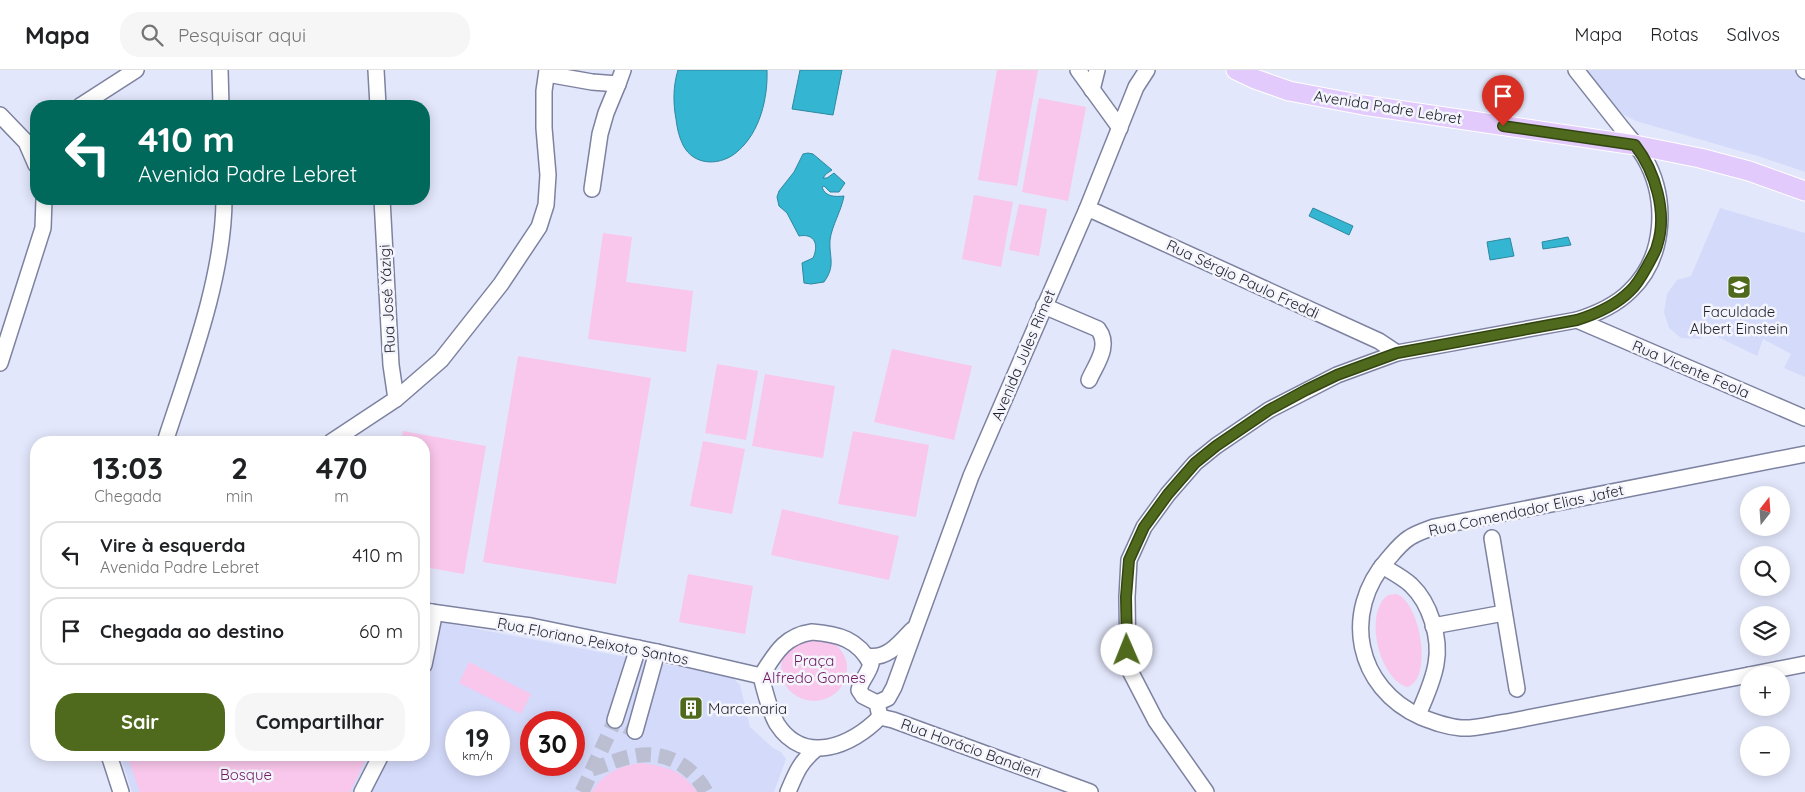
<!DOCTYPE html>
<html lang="pt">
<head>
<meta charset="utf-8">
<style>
  :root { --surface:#fff; --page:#f6f6f6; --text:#202124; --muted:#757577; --line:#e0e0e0; --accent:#4f6a1d }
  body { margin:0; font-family:Quicksand,sans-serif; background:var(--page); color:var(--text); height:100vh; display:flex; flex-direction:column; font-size:19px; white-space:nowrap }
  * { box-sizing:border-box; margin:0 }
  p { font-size:16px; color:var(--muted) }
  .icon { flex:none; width:28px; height:28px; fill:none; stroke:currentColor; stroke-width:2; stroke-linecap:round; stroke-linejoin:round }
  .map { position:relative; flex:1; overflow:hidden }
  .side { position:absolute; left:30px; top:366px; width:400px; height:325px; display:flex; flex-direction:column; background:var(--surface); border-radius:20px; box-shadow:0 2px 12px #0003 }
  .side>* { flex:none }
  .top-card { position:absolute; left:30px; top:30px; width:400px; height:105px; border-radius:20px; box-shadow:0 2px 12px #0003; background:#00695c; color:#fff; overflow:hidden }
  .needle { width:32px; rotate:17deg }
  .tools { position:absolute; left:1740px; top:416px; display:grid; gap:10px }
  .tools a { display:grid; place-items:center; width:50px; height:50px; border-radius:50%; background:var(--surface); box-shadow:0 2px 12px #0003; font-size:25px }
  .speed { position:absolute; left:445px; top:641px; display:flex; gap:10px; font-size:25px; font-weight:700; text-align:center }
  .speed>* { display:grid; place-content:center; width:65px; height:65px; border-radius:50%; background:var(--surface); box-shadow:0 2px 12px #0003; line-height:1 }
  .speed small { font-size:12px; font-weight:400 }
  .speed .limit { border:8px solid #d22; background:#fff; color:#111 }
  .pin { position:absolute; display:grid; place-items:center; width:42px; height:42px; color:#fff; margin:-51px -21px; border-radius:50% 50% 50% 0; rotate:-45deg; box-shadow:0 0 5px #0007 }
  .pin .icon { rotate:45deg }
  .me { position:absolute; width:55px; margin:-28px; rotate:359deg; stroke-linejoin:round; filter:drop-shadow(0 0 4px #0008) }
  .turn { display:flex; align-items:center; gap:18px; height:105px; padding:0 25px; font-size:22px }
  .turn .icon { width:65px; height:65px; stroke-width:2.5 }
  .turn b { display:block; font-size:35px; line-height:42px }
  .eta { display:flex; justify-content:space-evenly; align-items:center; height:85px; text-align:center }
  .eta b { font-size:30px; font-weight:800; line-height:35px }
  .button { display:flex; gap:10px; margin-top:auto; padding:10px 25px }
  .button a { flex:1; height:58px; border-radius:20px; background:var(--accent); color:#fff; font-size:20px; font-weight:800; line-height:58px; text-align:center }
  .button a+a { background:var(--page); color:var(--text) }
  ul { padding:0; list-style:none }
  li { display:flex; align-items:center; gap:15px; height:68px; margin:0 10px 8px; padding:0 15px; border:2px solid var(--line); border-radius:20px }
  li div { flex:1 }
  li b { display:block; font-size:19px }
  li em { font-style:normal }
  header { display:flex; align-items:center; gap:30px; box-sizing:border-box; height:70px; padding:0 25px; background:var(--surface); border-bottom:1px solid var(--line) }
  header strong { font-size:24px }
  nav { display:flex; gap:28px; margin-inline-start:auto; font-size:18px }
  .search { width:350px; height:45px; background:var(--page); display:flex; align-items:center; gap:12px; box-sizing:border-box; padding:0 18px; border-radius:20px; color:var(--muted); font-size:19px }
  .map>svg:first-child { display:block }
  .built { fill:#d4dafa; fill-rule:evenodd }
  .green { fill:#f9c7eb }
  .water { fill:#34b5d2; stroke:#2d88a0 }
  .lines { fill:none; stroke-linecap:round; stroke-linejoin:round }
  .minor-tunnel { stroke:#bcbfd2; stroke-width:15; stroke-dasharray:15 8; stroke-linecap:butt }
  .minor-casing { stroke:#7d82a0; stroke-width:18 }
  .major-casing { stroke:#fff; stroke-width:21 }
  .minor { stroke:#fff; stroke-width:15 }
  .major { stroke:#e2cafc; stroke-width:19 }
  .route-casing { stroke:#334513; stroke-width:12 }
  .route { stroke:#4f6a1d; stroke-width:9 }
  .labels { text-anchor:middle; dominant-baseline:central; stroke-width:5; stroke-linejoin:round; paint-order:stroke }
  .street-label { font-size:15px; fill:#1e202c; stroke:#f4f5fc }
  .poi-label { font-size:15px; fill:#1e202c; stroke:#f4f5fc }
  .park-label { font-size:15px; fill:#711b62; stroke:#f4f5fc }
</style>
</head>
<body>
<header>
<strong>Mapa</strong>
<div class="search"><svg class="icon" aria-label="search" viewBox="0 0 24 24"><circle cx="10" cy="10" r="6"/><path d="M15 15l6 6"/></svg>Pesquisar aqui</div>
<nav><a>Mapa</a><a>Rotas</a><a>Salvos</a></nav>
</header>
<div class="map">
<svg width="1805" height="722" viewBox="0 0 1805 722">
  <rect width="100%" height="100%" fill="#e3e7fb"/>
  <!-- built -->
  <g class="built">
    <path d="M1585 0H1805V102L1761 87 1636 51 1624 45 1613 34Z"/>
    <path d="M1720 138 1805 163V307L1784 298 1791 284 1763 269 1757 286 1706 261 1700 269 1681 268 1669 258 1664 242 1667 224 1677 210 1691 206Z"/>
    <path d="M424 549 732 607 740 615 750 657 773 678 781 682 786 689 774 722H132L120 685H424ZM456 652H499V695H456ZM531 652H574V695H531Z"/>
  </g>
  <!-- green -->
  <g class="green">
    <path d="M997 0H1038L1017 116 978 110Z"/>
    <path d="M1039 28 1086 37 1068 131 1022 122Z"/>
    <path d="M974 125 1013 132 1001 197 962 189Z"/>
    <path d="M1019 134 1047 139 1039 186 1009 180Z"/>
    <path d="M603 163 632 167 626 212 693 221 686 282 588 269Z"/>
    <path d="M892 279 972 296 954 370 874 352Z"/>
    <path d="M518 286 651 308 616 514 483 492Z"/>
    <path d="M717 294 758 301 746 370 705 363Z"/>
    <path d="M765 304 835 316 823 388 752 376Z"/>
    <path d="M403 361 486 376 464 504 424 497V372H401Z"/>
    <path d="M853 361 929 375 916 447 838 434Z"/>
    <path d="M703 371 745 379 732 444 690 436Z"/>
    <path d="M782 439 899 466 889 510 771 485Z"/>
    <path d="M688 504 753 516 745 564 679 552Z"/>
    <path d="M1397 524C1421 534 1433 610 1407 617 1379 609 1363 543 1388 525Z"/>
    <path d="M828 568C839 576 848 586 847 600 843 641 785 641 781 600 781 595 782 589 784 585 787 579 793 575 797 570Z"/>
    <path d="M469 592 531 624 521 644 459 613Z"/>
    <path d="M127 685H368L350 722H140Z"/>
    <path d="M642 693C668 697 681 700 697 722H592C602 703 622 695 642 693Z"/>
  </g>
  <!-- water -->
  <g class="water">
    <path d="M678 0H767C768 28 760 62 738 81 722 96 694 97 683 75 679 67 677 58 676 49 673 33 673 16 678 0Z"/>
    <path d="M800 0H842L833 45 792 39Z"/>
    <path d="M808 83 813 84 832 100 826 104 823 108H827L834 103 845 113 839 122H830L824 116 822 117C825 127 835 127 844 126 841 142 832 155 830 170 829 188 836 195 824 212L811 214 804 213 802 193 813 188C819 175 815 163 799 166L787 143 779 136 777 127 779 121 794 102 803 84Z"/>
    <path d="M1313 138 1353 156 1349 165 1309 146Z"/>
    <path d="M1568 167 1571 175 1543 179 1542 172Z"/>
    <path d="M1510 168 1514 186 1490 190 1487 172Z"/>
  </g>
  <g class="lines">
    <!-- minor-tunnel -->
    <g class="minor-tunnel">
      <path d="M592 699C606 695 620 688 634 686 665 680 692 695 706 722"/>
      <path d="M582 722 615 650 635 661"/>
    </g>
    <!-- minor casing -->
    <g class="minor-casing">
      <g id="minor">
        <path d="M220 0 221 36"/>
        <path d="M376 0 378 36"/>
        <path d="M1078 0 1120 58"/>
        <path d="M1804 0 1805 1"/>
        <path d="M547 4 592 12 618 14 623 0"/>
        <path d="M1092 20 1097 0"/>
        <path d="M80 36 136 0"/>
        <path d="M0 45 26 72 36 95"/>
        <path d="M592 119 600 64 606 43 618 14"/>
        <path d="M382 129 391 295 396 329"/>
        <path d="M1087 139 1096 142 1379 271 1397 283"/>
        <path d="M1044 236 1098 259C1111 276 1096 294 1089 310"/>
        <path d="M1577 250 1805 348"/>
        <path d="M0 293 43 158 44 129"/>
        <path d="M165 372C189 298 224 207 224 129"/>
        <path d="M331 372 396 329 441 290 501 214 539 157 546 135 548 105 544 58V21L547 0"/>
        <path d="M1492 468 1517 619"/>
        <path d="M1382 496C1392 502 1402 507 1411 515 1430 533 1441 568 1436 594 1433 612 1425 628 1418 645"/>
        <path d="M424 541 531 556 657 582 761 606"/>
        <path d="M1433 556 1504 543"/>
        <path d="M812 562C838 564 858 569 871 594 868 605 861 610 859 620L863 626 877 633 880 647C852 676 804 696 777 654 769 640 765 622 761 606 775 584 784 566 812 562Z"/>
        <path d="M867 586C887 590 900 573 912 560"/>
        <path d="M424 595 433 551 432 542"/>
        <path d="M1749 605 1507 652C1492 654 1476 659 1461 658 1447 657 1434 652 1421 647 1356 618 1341 542 1388 489 1394 482 1401 473 1409 468 1416 463 1426 460 1434 457L1805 384"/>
        <path d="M1749 605 1805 594"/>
        <path d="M877 633 888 628 894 617 971 406 1087 139 1136 17 1147 0"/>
        <path d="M880 647 893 650 1090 722"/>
        <path d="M615 650 638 578"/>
        <path d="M635 661 657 582"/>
        <path d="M109 685 121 722"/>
        <path d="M362 722 381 685"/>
        <path d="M788 722C796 703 800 692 816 679"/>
        <path d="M1206 722 1156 651 1128 597 1127 527 1129 490 1144 457 1168 424 1195 393 1216 376 1269 340 1337 305 1397 283 1577 250C1596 244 1615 236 1630 221 1666 187 1668 128 1644 87 1638 77 1629 67 1621 57 1606 38 1591 19 1576 0"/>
      </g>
    </g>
    <!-- major casing -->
    <g class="major-casing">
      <path id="major" d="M1236 0 1255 9 1289 21 1363 35 1635 75 1700 88 1749 101 1805 121"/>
    </g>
    <!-- minor -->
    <use href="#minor" class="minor"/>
    <!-- major -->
    <use href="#major" class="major"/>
  </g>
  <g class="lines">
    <!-- route casing -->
    <g class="route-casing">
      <path id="route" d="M1127 580 1126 527 1129 490 1144 457 1168 424 1195 393 1216 376 1269 340 1306 320 1337 305 1397 283 1577 250C1596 244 1615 236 1630 221 1638 214 1644 202 1649 193 1652 187 1656 181 1657 176 1668 143 1655 101 1635 75L1503 56"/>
    </g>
    <!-- route -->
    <use href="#route" class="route"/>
  </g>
  <!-- icons -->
  <defs>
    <g id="university-square" transform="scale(1.25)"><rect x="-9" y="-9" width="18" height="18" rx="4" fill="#4f6a1d" stroke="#f4f5fc"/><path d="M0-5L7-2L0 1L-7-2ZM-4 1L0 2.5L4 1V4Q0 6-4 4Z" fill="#fff"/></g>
    <g id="building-square" transform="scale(1.25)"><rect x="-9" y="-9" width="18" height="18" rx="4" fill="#4f6a1d" stroke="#f4f5fc"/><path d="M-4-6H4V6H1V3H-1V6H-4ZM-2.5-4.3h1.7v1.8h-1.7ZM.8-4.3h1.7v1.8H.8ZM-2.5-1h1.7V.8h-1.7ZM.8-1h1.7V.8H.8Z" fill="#fff"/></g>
  </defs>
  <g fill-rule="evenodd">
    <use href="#university-square" x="1739" y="217"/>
    <use href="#building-square" x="691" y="638"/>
  </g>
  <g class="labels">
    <!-- street labels -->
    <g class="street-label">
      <text transform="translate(1388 37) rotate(9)">Avenida Padre Lebret</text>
      <text transform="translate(1243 209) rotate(25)">Rua Sérgio Paulo Freddi</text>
      <text transform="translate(387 229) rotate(-93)">Rua José Yázigi</text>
      <text transform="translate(1023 285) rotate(-67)">Avenida Jules Rimet</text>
      <text transform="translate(1691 299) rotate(23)">Rua Vicente Feola</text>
      <text transform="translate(1526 440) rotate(-12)">Rua Comendador Elias Jafet</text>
      <text transform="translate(593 571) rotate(11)">Rua Floriano Peixoto Santos</text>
      <text transform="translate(971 678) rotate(20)">Rua Horácio Bandieri</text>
    </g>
    <!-- poi labels -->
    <g class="poi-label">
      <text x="1739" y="241">Faculdade<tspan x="1739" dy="17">Albert Einstein</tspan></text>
      <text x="708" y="638" text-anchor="start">Marcenaria</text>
    </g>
    <!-- park labels -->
    <g class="park-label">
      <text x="814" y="590">Praça<tspan x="814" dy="17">Alfredo Gomes</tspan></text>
      <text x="246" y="704">Bosque</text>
    </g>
  </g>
</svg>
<div class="tools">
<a><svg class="needle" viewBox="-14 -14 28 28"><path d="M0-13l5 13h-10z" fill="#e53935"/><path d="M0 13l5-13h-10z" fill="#757577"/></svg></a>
<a><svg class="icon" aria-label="search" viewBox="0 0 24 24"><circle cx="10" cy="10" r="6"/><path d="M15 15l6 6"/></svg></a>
<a><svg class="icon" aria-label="layers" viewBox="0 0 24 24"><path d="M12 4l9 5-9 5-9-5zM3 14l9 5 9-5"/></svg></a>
<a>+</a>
<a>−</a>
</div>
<div class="speed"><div>19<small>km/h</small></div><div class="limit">30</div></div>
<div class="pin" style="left:1503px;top:56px;background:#d93025"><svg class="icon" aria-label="arrive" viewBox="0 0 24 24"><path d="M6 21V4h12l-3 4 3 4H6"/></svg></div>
<svg class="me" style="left:1127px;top:580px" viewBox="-20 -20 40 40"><circle r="19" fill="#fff"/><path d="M0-13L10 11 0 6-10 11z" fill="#4f6a1d"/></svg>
<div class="top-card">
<div class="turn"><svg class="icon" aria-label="left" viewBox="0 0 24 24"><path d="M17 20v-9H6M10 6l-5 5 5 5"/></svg><div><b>410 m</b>Avenida Padre Lebret</div></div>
</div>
<section class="side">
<div class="eta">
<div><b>13:03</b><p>Chegada</p></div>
<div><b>2</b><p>min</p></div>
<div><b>470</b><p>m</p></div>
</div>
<ul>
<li><svg class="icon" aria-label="left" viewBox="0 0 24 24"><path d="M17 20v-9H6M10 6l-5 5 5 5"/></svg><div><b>Vire à esquerda</b><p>Avenida Padre Lebret</p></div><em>410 m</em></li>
<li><svg class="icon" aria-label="arrive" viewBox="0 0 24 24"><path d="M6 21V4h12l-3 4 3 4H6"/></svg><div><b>Chegada ao destino</b></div><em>60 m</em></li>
</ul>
<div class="button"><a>Sair</a><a>Compartilhar</a></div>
</section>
</div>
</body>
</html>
